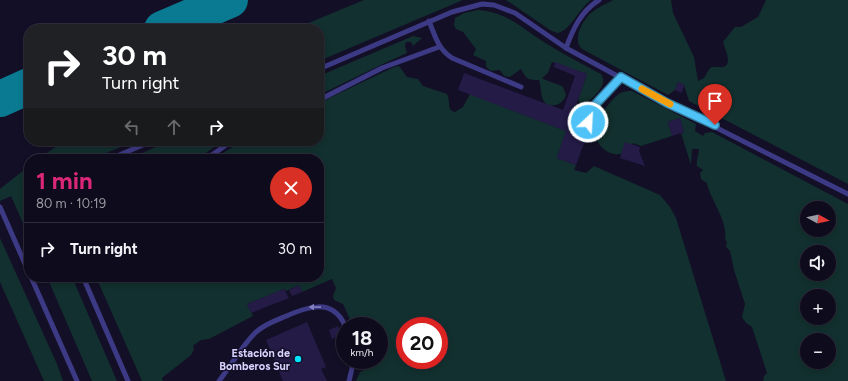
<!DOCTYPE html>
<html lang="en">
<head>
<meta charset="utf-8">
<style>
  :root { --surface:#0e0b1c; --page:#1c1929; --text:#f1f3f6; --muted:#9b9ba3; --line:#2e2b3b; --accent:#db2777 }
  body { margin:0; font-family:Figtree,sans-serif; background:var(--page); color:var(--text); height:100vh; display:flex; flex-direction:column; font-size:15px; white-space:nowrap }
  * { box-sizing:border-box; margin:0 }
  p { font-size:13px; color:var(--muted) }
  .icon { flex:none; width:22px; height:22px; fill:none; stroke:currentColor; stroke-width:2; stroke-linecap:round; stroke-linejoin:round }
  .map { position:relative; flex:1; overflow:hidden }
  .drawer { position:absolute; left:24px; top:154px; width:300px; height:128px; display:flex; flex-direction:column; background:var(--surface); border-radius:16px; box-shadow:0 2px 6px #0003,0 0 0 1px var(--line) }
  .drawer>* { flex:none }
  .hud { position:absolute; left:24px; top:24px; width:300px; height:122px; border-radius:16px; box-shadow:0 2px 6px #0003,0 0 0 1px var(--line); background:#202124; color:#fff; overflow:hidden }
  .needle { width:26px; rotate:98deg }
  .buttons { position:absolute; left:800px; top:201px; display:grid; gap:8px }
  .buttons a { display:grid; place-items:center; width:36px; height:36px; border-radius:50%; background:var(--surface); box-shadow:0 2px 6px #0003,0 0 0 1px var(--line); font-size:20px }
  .speed { position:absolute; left:336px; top:317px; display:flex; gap:8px; font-size:20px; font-weight:700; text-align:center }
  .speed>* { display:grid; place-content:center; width:52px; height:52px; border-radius:50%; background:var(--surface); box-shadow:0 2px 6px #0003,0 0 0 1px var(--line); line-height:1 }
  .speed small { font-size:10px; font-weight:400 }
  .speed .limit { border:6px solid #d22; background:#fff; color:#111 }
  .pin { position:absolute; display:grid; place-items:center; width:34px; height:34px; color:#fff; margin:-41px -17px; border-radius:50% 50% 50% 0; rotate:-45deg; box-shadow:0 0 4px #0007 }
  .pin .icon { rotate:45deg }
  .me { position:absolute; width:44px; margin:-22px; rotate:25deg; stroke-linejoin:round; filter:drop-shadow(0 0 3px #0008) }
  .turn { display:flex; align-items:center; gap:14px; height:84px; padding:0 12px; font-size:18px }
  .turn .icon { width:52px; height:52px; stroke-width:2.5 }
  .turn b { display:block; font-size:28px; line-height:34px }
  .lanes { display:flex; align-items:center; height:38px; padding:0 12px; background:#0003; justify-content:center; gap:20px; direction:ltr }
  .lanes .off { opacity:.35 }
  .round { display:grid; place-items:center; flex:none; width:42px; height:42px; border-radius:21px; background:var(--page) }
  .summary { display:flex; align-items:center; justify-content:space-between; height:68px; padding:0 12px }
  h1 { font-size:24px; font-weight:700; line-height:30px; color:var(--accent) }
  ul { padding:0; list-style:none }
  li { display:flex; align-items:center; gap:12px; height:52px; padding:0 12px; border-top:1px solid var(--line) }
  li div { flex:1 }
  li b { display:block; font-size:15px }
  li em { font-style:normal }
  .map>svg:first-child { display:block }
  .green { fill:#12302f; fill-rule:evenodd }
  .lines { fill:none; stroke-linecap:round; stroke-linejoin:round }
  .taxiway { stroke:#0a7a92; stroke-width:36 }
  .building { fill:#241b47 }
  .service { stroke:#3d3a85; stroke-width:5 }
  .oneway { fill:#837fbc }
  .route-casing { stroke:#337fa1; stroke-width:10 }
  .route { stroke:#4fc3f7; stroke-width:7 }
  .slow { stroke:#f59e0b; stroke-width:7 }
  .poi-dot { fill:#00e5ff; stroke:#130f26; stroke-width:1.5 }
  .labels { text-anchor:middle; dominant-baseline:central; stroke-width:3; stroke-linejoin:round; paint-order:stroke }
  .poi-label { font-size:11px; font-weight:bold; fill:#d9d4ff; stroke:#130f26; text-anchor:end }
</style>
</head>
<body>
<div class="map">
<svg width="848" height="381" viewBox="0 0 848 381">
  <rect width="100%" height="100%" fill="#130f26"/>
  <!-- green -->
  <g class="green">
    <path d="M364 0H463L319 61V29H294Z"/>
    <path d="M506 0H591C579 8 570 32 557 33L550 30Z"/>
    <path d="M613 0H671L673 13 694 57 698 81 704 78 710 68C714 66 719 68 723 67 733 65 725 49 723 42L735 27H741L758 17 766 0H848V184L689 101 684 85 678 82 675 90 668 95 582 49C572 40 582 21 591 13 598 7 606 4 613 0Z"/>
    <path d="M478 10C510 13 519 27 544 42 563 54 582 64 601 74 609 86 593 96 586 104L580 103 578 100 587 74 552 62 548 73 542 78C545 81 557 83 563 87L566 95C564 100 561 104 555 105 539 109 542 88 539 80 527 80 527 79 521 69L510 77 504 76 500 70 491 71 486 67V61L473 55 476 49 463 32 456 29 454 25 455 18 464 13Z"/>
    <path d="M413 36 422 38 413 46 411 42H406L405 46 407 53 385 63 319 95V76Z"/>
    <path d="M399 66 407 77 418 79 423 86 447 94C451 101 446 110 455 112L463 107 470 94 566 131 557 158 576 165 574 170 586 173 594 166 660 195 670 207 676 218 726 381H356L360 372 371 367 368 360H379V326H353L343 304 334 300 333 296 336 288 332 279 302 292 299 285 286 291 284 289 247 304 253 316 209 339 201 340 193 346 194 349 191 355 162 378 163 381H142L96 277H319V159H214L242 141H319V103L394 67ZM405 326H439V360H405Z"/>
    <path d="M632 91 696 124 695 131 703 136 705 133 712 132 848 204V381H763L764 376 767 373 752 327 746 323 742 317 745 304 734 270 730 251 726 247 727 242 725 239C728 220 710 200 707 183L701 179 700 173 703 170 697 166C696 159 699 155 699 149H692L691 165 681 133 684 132 680 118 668 122 672 136 641 146 633 143C622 169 584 145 597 119 600 114 605 109 609 104 615 96 621 90 632 91ZM807 208H829V230H807ZM807 252H829V274H807ZM807 296H829V318H807ZM807 340H829V362H807Z"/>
    <path d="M65 141H135L92 159H45L42 156Z"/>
    <path d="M170 141H184L187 144 192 141H223L197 159H128Z"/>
    <path d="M29 166V237L11 196 0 201V189Z"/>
    <path d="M0 238 57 364 63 381H44L0 282Z"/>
    <path d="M47 277H72L117 381H92Z"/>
  </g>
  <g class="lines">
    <!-- taxiway -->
    <g class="taxiway">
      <path d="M162 29 230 0"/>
      <path d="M0 99 29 86"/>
    </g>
  </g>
  <!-- building -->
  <g class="building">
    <path d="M555 62 587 74 573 114 575 115 569 132 586 138 576 165 557 158 566 131 458 90 464 73 563 110 575 76 554 67Z"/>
    <path d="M678 82 685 85 681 93 675 90Z"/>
    <path d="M680 118 684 132 672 136 668 122Z"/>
    <path d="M625 142 640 147 639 151 645 166 620 158Z"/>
    <path d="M299 285 302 292 292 296 289 290Z"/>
    <path d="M284 289 289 298 251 313 247 304Z"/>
    <path d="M307 322 326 367 321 369 327 381H283L266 340Z"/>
    <path d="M338 326 342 335 332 339 329 330Z"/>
  </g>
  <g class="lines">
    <!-- service -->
    <g class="service">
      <path d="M429 21C435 36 438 49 452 58L521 87"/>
      <path d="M566 48C573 29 581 11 599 0"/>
      <path d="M319 69 452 12 482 4 494 5 515 13 566 48 667 103 848 194"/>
      <path d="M319 100 382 68 439 47"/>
      <path d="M589 133C587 105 604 96 621 77"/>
      <path d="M110 159 152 141"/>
      <path d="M206 159 232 141"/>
      <path d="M0 207 29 273"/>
      <path d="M31 277 77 381"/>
      <path d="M83 277 128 381"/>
      <path d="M219 381C231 366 241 347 255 333 263 325 274 321 284 317 306 307 333 297 345 326"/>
      <path d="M349 381 354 360"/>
    </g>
  </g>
  <!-- one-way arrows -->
  <defs><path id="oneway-solid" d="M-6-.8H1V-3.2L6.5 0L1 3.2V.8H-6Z"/></defs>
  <use class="oneway" href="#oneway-solid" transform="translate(315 307) rotate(-179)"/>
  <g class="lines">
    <!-- route casing -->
    <g class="route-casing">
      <path id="route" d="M588 122 593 107 621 77 667 103 715 125"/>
    </g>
    <!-- route -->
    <use href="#route" class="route"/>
    <!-- slow -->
    <path class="slow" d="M642 89 670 104"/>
  </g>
  <!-- markers -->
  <circle class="poi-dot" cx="298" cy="359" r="4"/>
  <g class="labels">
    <!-- poi labels -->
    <g class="poi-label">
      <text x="290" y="353">Estación de<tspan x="290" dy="13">Bomberos Sur</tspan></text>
    </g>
  </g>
</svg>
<div class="buttons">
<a><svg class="needle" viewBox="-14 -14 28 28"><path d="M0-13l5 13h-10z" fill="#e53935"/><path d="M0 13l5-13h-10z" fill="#9b9ba3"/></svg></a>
<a><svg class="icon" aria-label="sound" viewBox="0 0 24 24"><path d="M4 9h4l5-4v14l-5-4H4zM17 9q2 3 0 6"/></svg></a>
<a>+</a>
<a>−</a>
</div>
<div class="speed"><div>18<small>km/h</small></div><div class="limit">20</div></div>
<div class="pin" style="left:715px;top:125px;background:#d93025"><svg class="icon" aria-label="arrive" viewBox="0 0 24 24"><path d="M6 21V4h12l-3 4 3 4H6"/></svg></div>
<svg class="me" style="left:588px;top:122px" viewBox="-20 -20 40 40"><circle r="17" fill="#4fc3f7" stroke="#fff" stroke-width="3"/><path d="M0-11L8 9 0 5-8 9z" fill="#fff"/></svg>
<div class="hud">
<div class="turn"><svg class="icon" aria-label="right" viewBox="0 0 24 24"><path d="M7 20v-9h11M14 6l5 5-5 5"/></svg><div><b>30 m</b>Turn right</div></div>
<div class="lanes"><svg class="icon off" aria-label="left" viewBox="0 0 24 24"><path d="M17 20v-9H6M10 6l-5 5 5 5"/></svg><svg class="icon off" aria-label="ahead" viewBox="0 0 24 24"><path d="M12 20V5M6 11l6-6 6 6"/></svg><svg class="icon" aria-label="right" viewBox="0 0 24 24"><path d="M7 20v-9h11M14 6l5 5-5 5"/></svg></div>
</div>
<section class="drawer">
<div class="summary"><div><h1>1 min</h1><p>80 m · 10:19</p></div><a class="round" style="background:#d93025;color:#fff"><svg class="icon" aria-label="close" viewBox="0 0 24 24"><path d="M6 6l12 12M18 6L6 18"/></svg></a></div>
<ul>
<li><svg class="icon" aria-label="right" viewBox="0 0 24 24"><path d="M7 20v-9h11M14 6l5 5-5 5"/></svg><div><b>Turn right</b></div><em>30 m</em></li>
</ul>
</section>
</div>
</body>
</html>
